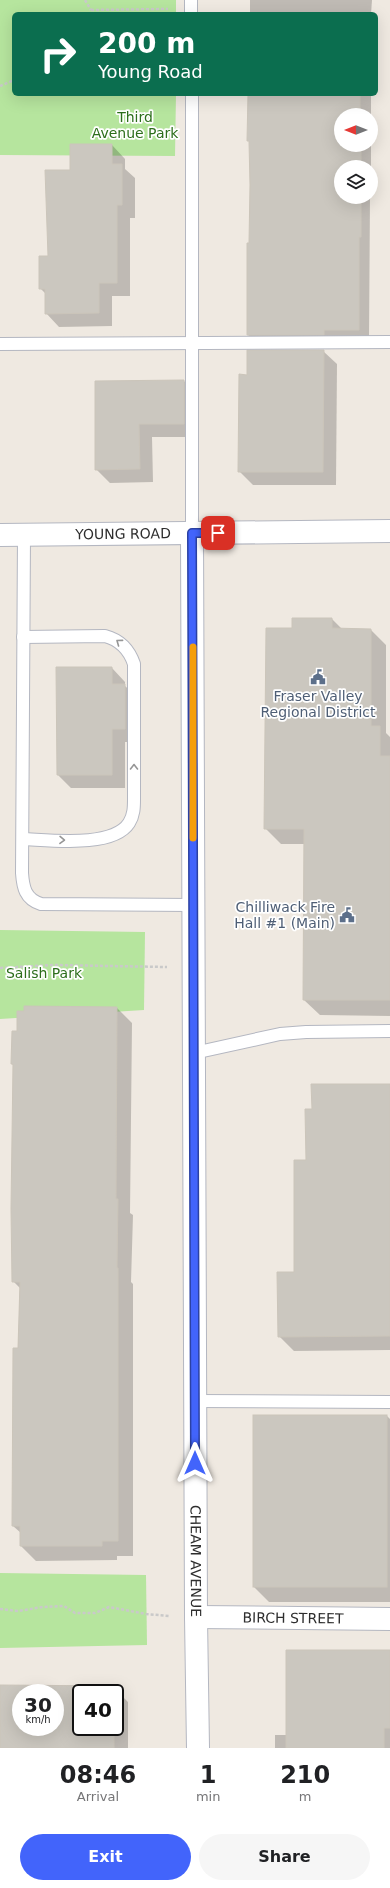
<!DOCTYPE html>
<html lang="en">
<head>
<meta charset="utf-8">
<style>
  :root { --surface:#fff; --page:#f6f6f6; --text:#202124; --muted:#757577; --accent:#4264fb }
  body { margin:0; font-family:"DejaVu Sans",sans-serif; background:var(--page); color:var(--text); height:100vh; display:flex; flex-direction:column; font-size:15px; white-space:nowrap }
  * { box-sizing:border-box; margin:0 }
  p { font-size:13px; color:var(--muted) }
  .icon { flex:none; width:22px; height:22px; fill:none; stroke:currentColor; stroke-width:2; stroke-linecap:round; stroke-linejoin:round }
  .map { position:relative; height:1748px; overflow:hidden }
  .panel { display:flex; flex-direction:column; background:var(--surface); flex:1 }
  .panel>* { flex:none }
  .banner { position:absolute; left:12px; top:12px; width:366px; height:84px; border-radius:6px; box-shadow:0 4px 16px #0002; background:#0b6e4f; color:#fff; overflow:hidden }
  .needle { width:26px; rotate:270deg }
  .buttons { position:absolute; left:334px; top:108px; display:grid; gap:8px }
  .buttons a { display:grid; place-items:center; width:44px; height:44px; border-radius:50%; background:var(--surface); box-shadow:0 4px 16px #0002; font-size:20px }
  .speed { position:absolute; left:12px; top:1684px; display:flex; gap:8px; font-size:20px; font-weight:700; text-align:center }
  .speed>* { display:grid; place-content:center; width:52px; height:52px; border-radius:50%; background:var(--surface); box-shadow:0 4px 16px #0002; line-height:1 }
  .speed small { font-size:10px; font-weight:400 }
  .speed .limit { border:2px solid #111; border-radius:6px; background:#fff; color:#111 }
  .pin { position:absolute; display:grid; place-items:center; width:34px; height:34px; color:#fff; margin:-17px; border-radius:8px; box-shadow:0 2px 6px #0006 }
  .me { position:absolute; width:44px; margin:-22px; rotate:0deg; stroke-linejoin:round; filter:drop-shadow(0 0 3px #0008) }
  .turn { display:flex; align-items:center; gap:14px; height:84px; padding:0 20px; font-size:18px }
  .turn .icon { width:52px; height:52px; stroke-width:2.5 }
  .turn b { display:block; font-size:28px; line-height:34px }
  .eta { display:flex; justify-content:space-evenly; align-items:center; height:68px; text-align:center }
  .eta b { font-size:24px; font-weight:700; line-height:28px }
  .button { display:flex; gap:8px; margin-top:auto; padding:8px 20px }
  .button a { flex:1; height:46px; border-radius:24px; background:var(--accent); color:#fff; font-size:16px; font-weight:700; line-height:46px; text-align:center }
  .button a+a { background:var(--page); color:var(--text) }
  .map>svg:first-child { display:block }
  .green { fill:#b6e59e }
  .shadow { fill:#0003; fill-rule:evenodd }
  .building { fill:#cbc7bf; stroke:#cbc5ba; fill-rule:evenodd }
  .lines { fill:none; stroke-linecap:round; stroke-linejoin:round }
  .service-casing { stroke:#b4b7c1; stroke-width:14 }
  .minor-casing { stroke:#b4b7c1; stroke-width:24 }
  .tertiary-casing { stroke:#b4b7c1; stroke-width:24 }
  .secondary-casing { stroke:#b4b7c1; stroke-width:24 }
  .path { stroke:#c9c9c9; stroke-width:2.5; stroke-dasharray:3 2; stroke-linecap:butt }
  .service { stroke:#fff; stroke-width:12 }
  .minor { stroke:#fff; stroke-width:22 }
  .tertiary { stroke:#fff; stroke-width:22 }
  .secondary { stroke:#fff; stroke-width:22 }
  .oneway { stroke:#969696 }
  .route-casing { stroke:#2b41a3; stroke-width:10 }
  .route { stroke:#4264fb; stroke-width:7 }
  .slow { stroke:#f59e0b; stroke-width:7 }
  .labels { text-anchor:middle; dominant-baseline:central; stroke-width:3.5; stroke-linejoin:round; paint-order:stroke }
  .park-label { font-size:14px; fill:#2c6e1b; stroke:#fff }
  .street-label { font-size:14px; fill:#2e2e2e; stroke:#fff }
  .service-label { font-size:14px; fill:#4e5e75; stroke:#fff }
</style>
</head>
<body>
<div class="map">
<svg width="390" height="1748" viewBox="0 0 390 1748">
  <rect width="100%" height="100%" fill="#efe9e1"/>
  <!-- green -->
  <g class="green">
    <path d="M0 0H176V14H14V94H176L175 156 0 155Z"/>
    <path d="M0 930 145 932 144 1010 0 1019Z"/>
    <path d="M0 1573 146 1575 147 1645 0 1648Z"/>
  </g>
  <!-- shadow -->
  <g class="shadow">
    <path d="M250 0H372L371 14H250Z"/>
    <path d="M249 94H371V119V115H341V145H371V167H341V197H370L369 340 259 345 248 335 251 185 250 142 248 140Z"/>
    <path d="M112 145 125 159V169L135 178V218H130V296H112V326L59 327 46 313V294L40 288 71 171Z"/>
    <path d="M323 351 337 364 336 485H253L239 471 248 376Z"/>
    <path d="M184 381 197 394 198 437H152L153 482 110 483 96 469V382Z"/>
    <path d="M332 619 342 629 371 630 386 645V733L390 737V1016L320 1015 304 1000 305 844H281L265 828 293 629Z"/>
    <path d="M112 668 125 682V686L138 698V742H125V788H71L58 775Z"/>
    <path d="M117 1008 132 1023 130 1213 133 1215 131 1282 133 1284V1556H117V1560L36 1561 21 1546V1533L13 1526 20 1288 13 1281 14 1066 12 1064Z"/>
    <path d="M390 1085V1350L294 1351 279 1336 295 1273 313 1110Z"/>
    <path d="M387 1416 390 1419V1602H269L254 1587Z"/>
    <path d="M390 1651V1748H275V1735H287Z"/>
    <path d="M0 1686 113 1687 128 1702V1748H0ZM21 1693H55V1727H21ZM81 1693H115V1727H81Z"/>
  </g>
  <!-- building -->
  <g class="building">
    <path d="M248 94H360V115H341V145L361 146V167H341V197L361 198V237H359V330H324V335H247V243H249L250 185 249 141H247Z"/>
    <path d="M70 144H112V164H122V205H117V283H99V313L45 314V289H39V256H48L45 170H70Z"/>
    <path d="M247 350H324L323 472H238L239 374 247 375Z"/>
    <path d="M184 380V424H139L140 469 95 470V381Z"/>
    <path d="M292 618H332V628L371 629V726H380V756H390V1000H303L304 829H264L266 628H292Z"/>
    <path d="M56 667H112V684H125V729H112V775H57Z"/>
    <path d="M24 1006 117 1007 116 1199H118L117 1268H118V1541H102V1546H20V1526H12L13 1348H18L20 1282H12L11 1209 13 1064H11L12 1031H17V1011H24Z"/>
    <path d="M311 1084H390V1336L278 1337 277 1272H294V1160H306L305 1109H312Z"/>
    <rect x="253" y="1415" width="134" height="172"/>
    <path d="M286 1650H390V1728H384V1748H286Z"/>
    <path d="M0 1685 113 1686V1693H81V1727H114V1748H0ZM21 1693H55V1727H21Z"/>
  </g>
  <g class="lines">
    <!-- service casing -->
    <g class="service-casing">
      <g id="service">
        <path d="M191 0V14"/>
        <path d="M192 94V533"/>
        <path d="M0 344 390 342"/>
        <path d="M24 535 22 873C23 887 25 899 41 904L194 905"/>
        <path d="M23 839C50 840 113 848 129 823 134 815 134 807 134 799V664C129 649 120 640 105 636L23 637"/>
        <path d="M194 1053 280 1034 306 1032 390 1031"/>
        <path d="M195 1401 390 1402"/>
      </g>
    </g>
    <!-- minor casing -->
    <g class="minor-casing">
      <g id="minor">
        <path id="s1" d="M196 1617 390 1619"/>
      </g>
    </g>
    <!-- tertiary casing -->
    <g class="tertiary-casing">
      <g id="tertiary">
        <path id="s2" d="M192 533 196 1617 198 1748"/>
      </g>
    </g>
    <!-- secondary casing -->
    <g class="secondary-casing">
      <g id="secondary">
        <path id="s3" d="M0 535 390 531"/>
      </g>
    </g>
    <!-- path -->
    <g class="path">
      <path d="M85 0 91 10"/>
      <path d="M91 10 168 9"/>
      <path d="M0 86 14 80"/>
      <path d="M0 968 53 965 167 967"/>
      <path d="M0 1609 18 1611 43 1607 64 1606 75 1613H95L109 1607 146 1614 169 1616"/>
    </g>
    <!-- service -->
    <use href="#service" class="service"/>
    <!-- minor -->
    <use href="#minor" class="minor"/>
    <!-- tertiary -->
    <use href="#tertiary" class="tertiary"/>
    <!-- secondary -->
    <use href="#secondary" class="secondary"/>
  </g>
  <!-- one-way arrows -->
  <defs><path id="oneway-chevron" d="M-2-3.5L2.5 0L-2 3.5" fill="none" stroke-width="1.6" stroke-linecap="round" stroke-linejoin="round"/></defs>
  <g class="oneway">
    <use href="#oneway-chevron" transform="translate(119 642) rotate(-144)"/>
    <use href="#oneway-chevron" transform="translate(134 767) rotate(-90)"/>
    <use href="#oneway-chevron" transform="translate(62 840) rotate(1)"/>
  </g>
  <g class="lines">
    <!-- route casing -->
    <g class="route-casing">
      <path id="route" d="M195 1463 192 533H218"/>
    </g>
    <!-- route -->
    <use href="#route" class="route"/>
    <!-- slow -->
    <path class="slow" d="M193 647V838"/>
  </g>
  <!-- icons -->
  <defs>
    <g id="civic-bare" transform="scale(1.2)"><path d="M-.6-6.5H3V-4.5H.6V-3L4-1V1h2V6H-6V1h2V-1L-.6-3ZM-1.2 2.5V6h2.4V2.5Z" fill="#5c6f8a" stroke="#fff" stroke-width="2.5" paint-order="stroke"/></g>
  </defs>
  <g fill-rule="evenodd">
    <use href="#civic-bare" x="318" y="677"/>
    <use href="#civic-bare" x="347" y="915"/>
  </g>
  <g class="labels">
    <!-- park labels -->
    <g class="park-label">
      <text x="135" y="117">Third<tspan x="135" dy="16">Avenue Park</tspan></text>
      <text x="44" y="973">Salish Park</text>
    </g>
    <!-- street labels -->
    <g class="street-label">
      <text stroke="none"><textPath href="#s3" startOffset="123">YOUNG ROAD</textPath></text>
      <text stroke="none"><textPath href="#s2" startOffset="1028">CHEAM AVENUE</textPath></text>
      <text stroke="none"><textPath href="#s1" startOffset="97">BIRCH STREET</textPath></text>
    </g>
    <!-- service labels -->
    <g class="service-label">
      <text x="318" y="696">Fraser Valley<tspan x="318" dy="16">Regional District</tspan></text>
      <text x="335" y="907" text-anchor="end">Chilliwack Fire<tspan x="335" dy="16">Hall #1 (Main)</tspan></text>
    </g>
  </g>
</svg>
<div class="buttons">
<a><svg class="needle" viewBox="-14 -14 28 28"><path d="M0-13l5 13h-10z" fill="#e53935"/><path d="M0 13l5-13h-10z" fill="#757577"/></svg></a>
<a><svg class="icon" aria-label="layers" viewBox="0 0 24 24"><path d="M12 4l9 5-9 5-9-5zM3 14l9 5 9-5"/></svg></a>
</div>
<div class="speed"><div>30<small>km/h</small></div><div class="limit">40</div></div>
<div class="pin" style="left:218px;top:533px;background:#d93025"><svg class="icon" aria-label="arrive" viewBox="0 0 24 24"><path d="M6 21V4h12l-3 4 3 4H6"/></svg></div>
<svg class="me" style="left:195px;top:1463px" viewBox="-20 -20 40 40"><path d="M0-17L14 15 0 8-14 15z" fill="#4264fb" stroke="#fff" stroke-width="4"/></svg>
<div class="banner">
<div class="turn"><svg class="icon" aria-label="right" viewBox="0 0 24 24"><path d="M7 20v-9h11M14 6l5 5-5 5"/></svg><div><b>200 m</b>Young Road</div></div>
</div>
</div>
<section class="panel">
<div class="eta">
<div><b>08:46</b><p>Arrival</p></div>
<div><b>1</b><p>min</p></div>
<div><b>210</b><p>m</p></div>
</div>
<div class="button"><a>Exit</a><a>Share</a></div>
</section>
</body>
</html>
